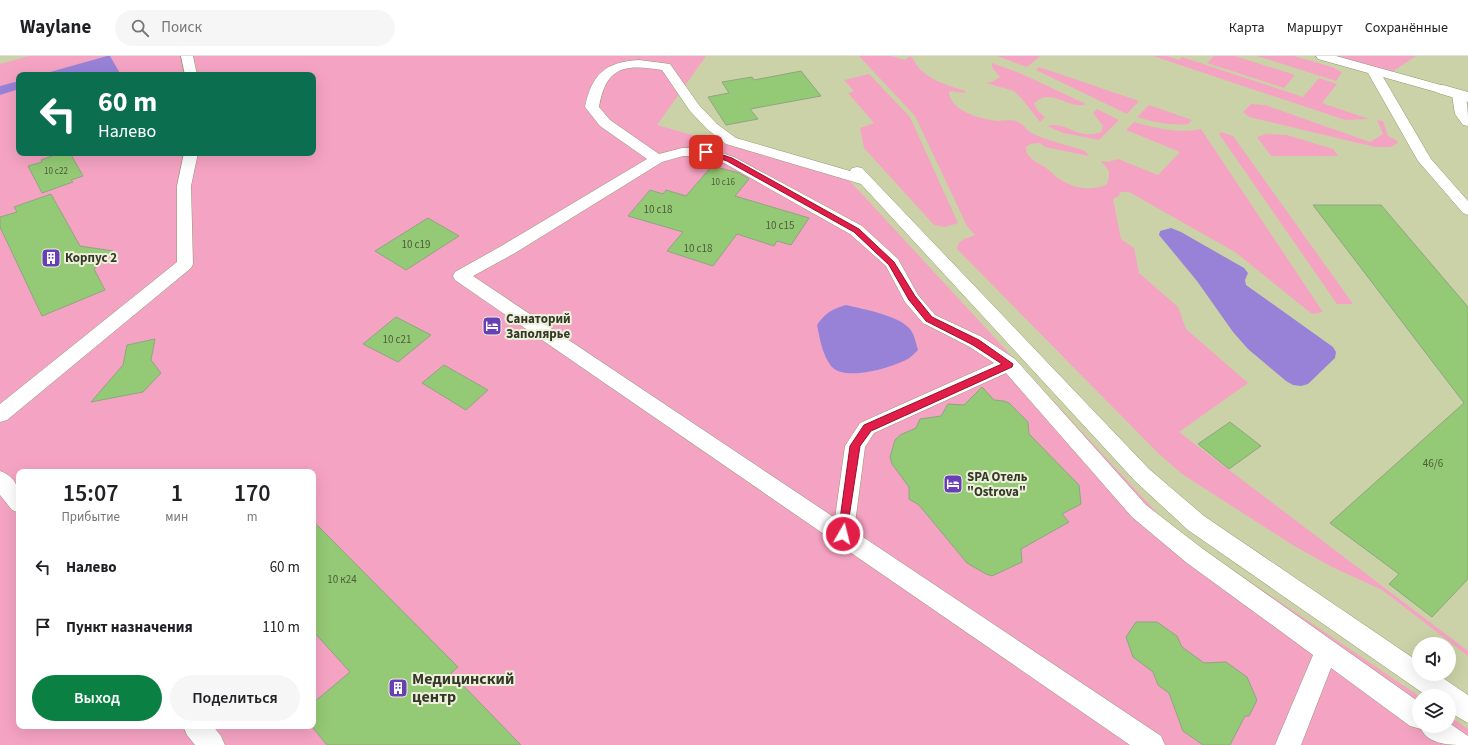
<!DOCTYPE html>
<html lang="ru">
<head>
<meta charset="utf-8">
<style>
  :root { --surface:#fff; --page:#f6f6f6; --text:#202124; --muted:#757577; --line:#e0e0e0; --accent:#0b8043 }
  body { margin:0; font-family:"Source Sans 3",sans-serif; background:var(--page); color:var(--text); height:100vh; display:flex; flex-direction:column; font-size:15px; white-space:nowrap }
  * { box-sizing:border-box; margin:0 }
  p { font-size:13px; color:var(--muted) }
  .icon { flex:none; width:22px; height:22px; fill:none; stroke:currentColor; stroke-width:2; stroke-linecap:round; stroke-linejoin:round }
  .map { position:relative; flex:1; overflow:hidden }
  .panel { position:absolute; left:16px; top:413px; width:300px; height:260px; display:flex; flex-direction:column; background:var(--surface); border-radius:8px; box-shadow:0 4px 16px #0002 }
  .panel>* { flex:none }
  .banner { position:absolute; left:16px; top:16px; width:300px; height:84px; border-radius:8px; box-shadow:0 4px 16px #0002; background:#0b6e4f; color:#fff; overflow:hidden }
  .controls { position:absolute; left:1412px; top:581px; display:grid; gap:8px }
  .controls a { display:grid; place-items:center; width:44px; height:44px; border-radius:50%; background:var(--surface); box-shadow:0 4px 16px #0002; font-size:20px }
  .pin { position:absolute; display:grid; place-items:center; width:34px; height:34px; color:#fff; margin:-17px; border-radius:8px; box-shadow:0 2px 6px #0006 }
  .me { position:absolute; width:44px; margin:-22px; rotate:8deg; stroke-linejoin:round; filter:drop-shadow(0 0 3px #0008) }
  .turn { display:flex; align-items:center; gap:14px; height:84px; padding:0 16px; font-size:18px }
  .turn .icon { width:52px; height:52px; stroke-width:2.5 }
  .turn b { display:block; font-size:28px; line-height:34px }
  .eta { display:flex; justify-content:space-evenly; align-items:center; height:68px; text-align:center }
  .eta b { font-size:24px; font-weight:600; line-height:28px }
  .primary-button { display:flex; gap:8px; margin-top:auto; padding:8px 16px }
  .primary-button a { flex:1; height:46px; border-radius:24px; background:var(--accent); color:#fff; font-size:16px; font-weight:600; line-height:46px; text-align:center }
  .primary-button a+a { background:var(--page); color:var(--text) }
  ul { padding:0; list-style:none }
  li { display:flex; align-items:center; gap:12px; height:60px; padding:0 16px }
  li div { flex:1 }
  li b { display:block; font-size:15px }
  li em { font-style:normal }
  header { display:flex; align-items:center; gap:24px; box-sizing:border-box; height:56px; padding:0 20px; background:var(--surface); border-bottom:1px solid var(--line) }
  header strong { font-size:19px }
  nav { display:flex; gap:22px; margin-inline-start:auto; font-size:14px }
  .search { width:280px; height:36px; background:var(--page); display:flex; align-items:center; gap:10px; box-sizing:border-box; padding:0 14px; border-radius:22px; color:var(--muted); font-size:15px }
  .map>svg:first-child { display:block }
  .green { fill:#f5a3c3; fill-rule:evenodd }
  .water { fill:#9882d8 }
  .building { fill:#94c975; stroke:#8ea681 }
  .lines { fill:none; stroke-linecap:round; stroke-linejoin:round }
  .service-casing { stroke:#90966c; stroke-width:1 }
  .minor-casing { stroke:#90966c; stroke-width:1 }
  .service { fill:#fff; fill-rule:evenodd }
  .minor { fill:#fff; fill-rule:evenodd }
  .route { fill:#e11d48; stroke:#92132f }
  .labels { text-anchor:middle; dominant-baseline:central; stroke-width:4; stroke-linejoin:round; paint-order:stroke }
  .far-number-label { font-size:9px; fill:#4e5d3a }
  .number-label { font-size:11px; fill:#4e5d3a }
  .poi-label { font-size:13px; font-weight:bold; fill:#363927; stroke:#edf1db; text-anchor:start }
  .near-poi-label { font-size:16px; font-weight:bold; fill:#363927; stroke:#edf1db; text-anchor:start }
</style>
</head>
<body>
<header>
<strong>Waylane</strong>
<div class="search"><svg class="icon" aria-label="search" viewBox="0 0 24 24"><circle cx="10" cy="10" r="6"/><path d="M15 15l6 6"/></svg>Поиск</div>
<nav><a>Карта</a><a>Маршрут</a><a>Сохранённые</a></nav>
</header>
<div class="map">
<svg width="1468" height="689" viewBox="0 0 1468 689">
  <rect width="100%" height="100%" fill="#ccd2a7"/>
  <!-- green -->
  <g class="green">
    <path d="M29 0H706L657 69 848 123 1171 472 1419 640V670H1449V660L1468 673V689H0V8ZM19 19H313V97H19ZM19 416H313V670H19Z"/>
    <path d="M859 0H891L905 4 910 0C915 4 916 9 920 13 931 25 950 30 965 35V37L949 35C949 55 981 63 997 65 1003 65 1013 63 1018 66 1023 68 1026 73 1030 76 1047 85 1068 89 1085 95L1089 100 1045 91 1040 87 1030 88 1026 91C1025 102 1038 106 1046 112 1052 116 1056 122 1063 125 1076 133 1094 135 1107 128 1111 117 1109 112 1101 106L1102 105 1108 106 1118 103 1158 119 1180 96 1126 74 1134 66C1156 72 1177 78 1201 73L1323 256 1312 258 1235 196 1129 136H1120L1119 140 1113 143 1121 183 1134 192 1139 217 1178 251 1186 273 1248 327 1179 376 1468 595V600L1382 534 1332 511 1291 488 1182 418 1158 397 957 193C958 183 966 183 975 179L967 170 915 60Z"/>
    <path d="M997 0H1040L1027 11Z"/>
    <path d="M1153 0H1167L1179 4 1182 1 1303 41 1319 22 1337 28 1322 47 1369 63 1345 64Z"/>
    <path d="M1214 0H1235L1295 19 1284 32 1207 7Z"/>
    <path d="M1257 0H1294L1332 11 1342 16 1336 25Z"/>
    <path d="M1313 0H1416L1383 22Z"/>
    <path d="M992 7 1022 18 1086 48C1071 55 1049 29 1034 48L1038 55 1045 61 1040 66 1022 43 1014 35 986 27 992 26 1000 21 992 11Z"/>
    <path d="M1039 11 1139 45 1127 58 1036 14Z"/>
    <path d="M869 18 910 61 958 167 945 171 934 169 864 92 860 72 874 67 848 37 854 35 844 24Z"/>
    <path d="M1251 48 1265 49 1370 86 1383 78 1377 64 1383 65 1388 80 1396 84 1398 87 1390 91H1375L1249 61 1243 56Z"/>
    <path d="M1149 49 1192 64 1188 68C1171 70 1153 66 1137 61Z"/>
    <path d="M1097 53 1119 64 1099 84 1063 77 1047 70C1066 64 1078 85 1101 76L1103 70 1093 57Z"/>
    <path d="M1221 76 1233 80 1353 248H1337L1219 78Z"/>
    <path d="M1266 78 1287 79 1333 93 1338 100H1271L1257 81Z"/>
  </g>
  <!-- water -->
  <g class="water">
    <path d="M107 0H110L121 19 43 18Z"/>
    <path d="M19 25V33L0 39V30Z"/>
    <path d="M1171 172 1181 176 1244 212 1248 217 1245 224 1246 229 1333 291 1336 296 1335 302 1308 328 1301 330 1293 329 1286 325 1248 293 1233 276 1197 225 1159 179 1160 175Z"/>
    <path d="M846 249C862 253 904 260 912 276 915 281 916 288 918 294 914 298 910 302 906 304 889 312 845 326 831 310 822 298 820 283 817 269 825 257 832 253 846 249Z"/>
  </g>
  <!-- building -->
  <g class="building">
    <path d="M801 15 821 40 750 53 758 63 726 69 708 41 729 37 722 26 752 21 754 24Z"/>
    <path d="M60 97H70L83 120 71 124 73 126 42 137 28 110 42 106 41 104Z"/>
    <path d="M712 110 739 117 749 123 735 140 809 162 791 189 777 185 774 190 737 178 713 210 667 195 683 176 628 160 650 134 663 138 666 134 686 140Z"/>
    <path d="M51 138 80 190 113 195 94 213 105 234 42 260 0 171V161L17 156 14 151Z"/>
    <path d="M1313 149H1381L1468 251V523L1432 561 1389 528 1399 518 1330 467 1464 347Z"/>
    <path d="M428 162 459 180 406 214 375 195Z"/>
    <path d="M396 261 431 279 398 306 363 288Z"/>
    <path d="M155 283 151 304 161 317 143 336 91 346 123 309 127 289Z"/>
    <path d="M444 309 488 334 466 354 422 327Z"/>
    <path d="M982 331 994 344 1004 345 1009 347 1028 366 1029 378 1079 429 1081 448 1062 458 1069 466 1021 493 1022 506 992 520 986 518 967 507 919 449 909 443V431L892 408 890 401 895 384 900 379 916 372 920 363 941 360 948 348 964 349Z"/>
    <path d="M1230 366 1261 390 1229 413 1198 388Z"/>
    <path d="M313 465 458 611 451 617 521 689H327L313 672V647L350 616 313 575Z"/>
    <path d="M1136 566H1157L1177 580 1182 591 1204 607 1226 606 1247 621 1257 644 1249 660H1245L1230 689H1203L1183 675 1169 637 1158 629 1153 616 1133 601 1126 581Z"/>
  </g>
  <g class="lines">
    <!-- service casing -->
    <g class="service-casing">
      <g id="service">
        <path d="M181 0H193L197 19H185Z"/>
        <path d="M1316 0H1336L1448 31 1449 34 1448 37 1443 38 1383 21 1431 103 1468 145V159L1463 157 1418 105 1368 17 1318 3Z"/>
        <path d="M639 4 670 8 699 49 717 68 736 82 850 115 852 112 857 111 862 112 1149 413 1204 460 1419 606V618H1437L1468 639V667L1449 656V640H1427L1188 474 1135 425 861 128 726 88 707 73 690 55 662 14C625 8 606 10 599 51L610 64 659 98 682 92H706L734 101 862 170 898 203 918 239 935 259 982 281 1015 303 1146 449 1203 493 1419 646V670H1449V667L1468 680V689C1450 689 1429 689 1421 673L1410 670 1331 612 1301 689H1275L1313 599 1187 507 1132 461 1006 317 874 377 865 391 854 475 1161 680 1165 689H1130L455 224 453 220 455 216 503 189 647 103 600 70 585 51C592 18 605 6 639 4ZM683 100H705L724 107 850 178 886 210 905 246 923 267 970 291 994 307 860 367 845 390 835 462 473 220 515 197 662 106Z"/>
        <path d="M1459 35 1464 36C1468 45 1468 60 1468 70L1463 69 1455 58 1452 39 1454 36Z"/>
        <path d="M184 97H198L191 130 193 208 191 212 7 364 0 366V348L177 206V130Z"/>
        <path d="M0 415C21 423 19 438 19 457L12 454 0 439Z"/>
        <path d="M183 670H213L221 680 225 689H195L187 679Z"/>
      </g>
    </g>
    <!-- minor casing -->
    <g class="minor-casing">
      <path id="minor" d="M1443 29 1468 36V46L1438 37 1435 34 1438 31Z"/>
    </g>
    <!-- service -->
    <use href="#service" class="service"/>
    <!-- minor -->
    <use href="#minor" class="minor"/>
  </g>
  <!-- route -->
  <path class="route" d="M703 94H708L732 102 859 173 894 206 915 240 932 261 979 284 1013 308 1012 311 871 375 860 390 846 481 843 483 839 481 838 478 850 390 864 369 1002 308 973 289 926 265 909 244 889 209 854 176 727 105 703 97Z"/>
  <!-- icons -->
  <defs>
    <g id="building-square" transform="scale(1)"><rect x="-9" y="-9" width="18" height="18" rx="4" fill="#693fb7" stroke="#edf1db"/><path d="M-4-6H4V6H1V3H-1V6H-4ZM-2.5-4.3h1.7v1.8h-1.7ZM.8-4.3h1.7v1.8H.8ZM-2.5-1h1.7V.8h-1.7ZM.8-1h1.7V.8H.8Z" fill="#fff"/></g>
    <g id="hotel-square" transform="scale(1)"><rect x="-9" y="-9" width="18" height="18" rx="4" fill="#693fb7" stroke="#edf1db"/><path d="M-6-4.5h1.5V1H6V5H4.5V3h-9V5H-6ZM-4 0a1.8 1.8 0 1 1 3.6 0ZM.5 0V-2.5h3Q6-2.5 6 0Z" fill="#fff"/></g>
  </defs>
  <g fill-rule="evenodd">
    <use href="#building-square" x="51" y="202"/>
    <use href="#hotel-square" x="492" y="270"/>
    <use href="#hotel-square" x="953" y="428"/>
    <use href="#building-square" x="398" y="632"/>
  </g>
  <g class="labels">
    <!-- far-number labels -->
    <g class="far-number-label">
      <text x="56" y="115">10 с22</text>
      <text x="723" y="126">10 с16</text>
    </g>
    <!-- number labels -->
    <g class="number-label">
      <text x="658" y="153">10 с18</text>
      <text x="780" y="169">10 с15</text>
      <text x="416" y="188">10 с19</text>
      <text x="698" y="192">10 с18</text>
      <text x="397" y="283">10 с21</text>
      <text x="1433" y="407">46/6</text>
      <text x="342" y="523">10 к24</text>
    </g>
    <!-- poi labels -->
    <g class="poi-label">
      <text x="65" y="202">Корпус 2</text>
      <text x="506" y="263">Санаторий<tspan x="506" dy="15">Заполярье</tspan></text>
      <text x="967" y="421">SPA Отель<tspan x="967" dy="15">"Ostrova"</tspan></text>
    </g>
    <!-- near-poi labels -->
    <g class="near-poi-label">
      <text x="412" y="623">Медицинский<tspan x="412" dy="18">центр</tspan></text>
    </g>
  </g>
</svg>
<div class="controls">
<a><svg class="icon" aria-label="sound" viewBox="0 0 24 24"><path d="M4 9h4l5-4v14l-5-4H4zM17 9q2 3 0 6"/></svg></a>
<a><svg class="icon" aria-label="layers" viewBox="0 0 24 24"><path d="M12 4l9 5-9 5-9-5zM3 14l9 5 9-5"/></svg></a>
</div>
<div class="pin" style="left:706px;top:96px;background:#d93025"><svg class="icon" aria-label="arrive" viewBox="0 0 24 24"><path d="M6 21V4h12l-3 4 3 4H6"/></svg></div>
<svg class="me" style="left:843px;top:478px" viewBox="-20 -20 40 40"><circle r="17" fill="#e11d48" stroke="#fff" stroke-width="3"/><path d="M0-11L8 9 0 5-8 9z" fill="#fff"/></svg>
<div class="banner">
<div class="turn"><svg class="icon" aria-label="left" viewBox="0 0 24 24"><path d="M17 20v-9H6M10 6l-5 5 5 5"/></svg><div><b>60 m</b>Налево</div></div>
</div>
<section class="panel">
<div class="eta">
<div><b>15:07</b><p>Прибытие</p></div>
<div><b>1</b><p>мин</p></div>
<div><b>170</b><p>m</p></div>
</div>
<ul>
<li><svg class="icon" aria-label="left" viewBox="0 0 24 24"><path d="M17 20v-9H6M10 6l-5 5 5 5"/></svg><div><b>Налево</b></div><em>60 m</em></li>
<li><svg class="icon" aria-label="arrive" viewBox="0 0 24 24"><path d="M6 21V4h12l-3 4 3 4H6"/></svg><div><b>Пункт назначения</b></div><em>110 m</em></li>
</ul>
<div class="primary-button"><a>Выход</a><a>Поделиться</a></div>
</section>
</div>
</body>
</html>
